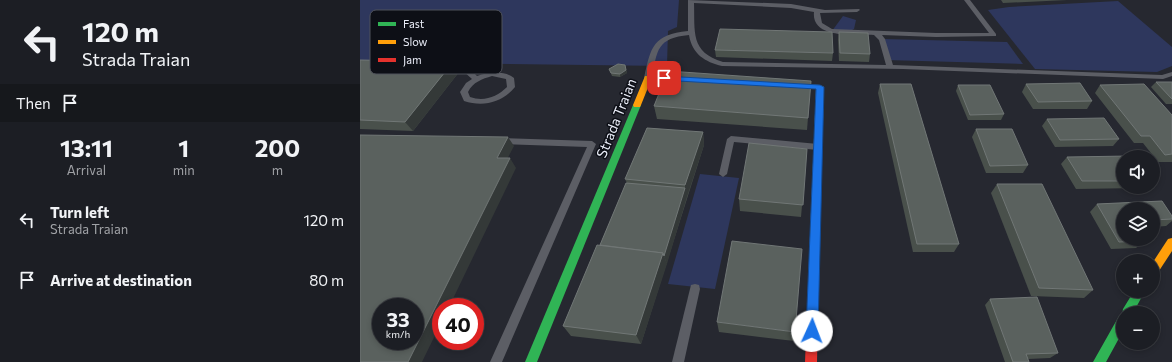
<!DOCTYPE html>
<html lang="en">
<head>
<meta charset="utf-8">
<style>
  :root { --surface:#1c1e24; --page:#25272c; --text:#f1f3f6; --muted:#a0a2a6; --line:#3a3c41 }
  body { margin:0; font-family:Commissioner,sans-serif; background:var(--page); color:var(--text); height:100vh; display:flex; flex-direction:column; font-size:15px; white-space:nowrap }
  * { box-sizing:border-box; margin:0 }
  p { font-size:13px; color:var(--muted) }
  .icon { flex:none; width:22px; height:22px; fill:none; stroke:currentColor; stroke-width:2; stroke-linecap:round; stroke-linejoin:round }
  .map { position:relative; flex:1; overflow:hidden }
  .side { display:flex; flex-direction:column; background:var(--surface); width:360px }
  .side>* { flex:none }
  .banner { background:#1c1e24; color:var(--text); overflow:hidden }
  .controls { position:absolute; left:756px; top:150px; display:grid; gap:8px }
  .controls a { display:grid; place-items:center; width:44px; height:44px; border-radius:50%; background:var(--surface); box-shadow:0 2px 6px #0003,0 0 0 1px var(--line); font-size:20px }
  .speed { position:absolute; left:12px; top:298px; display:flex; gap:8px; font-size:20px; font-weight:700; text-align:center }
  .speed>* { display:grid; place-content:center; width:52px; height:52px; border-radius:50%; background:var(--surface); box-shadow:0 2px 6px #0003,0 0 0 1px var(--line); line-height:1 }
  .speed small { font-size:10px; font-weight:400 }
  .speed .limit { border:6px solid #d22; background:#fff; color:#111 }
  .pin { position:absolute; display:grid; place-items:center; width:34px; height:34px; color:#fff; margin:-17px; border-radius:8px; box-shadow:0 2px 6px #0006 }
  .me { position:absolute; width:44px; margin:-22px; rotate:2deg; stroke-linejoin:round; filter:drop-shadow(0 0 3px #0008) }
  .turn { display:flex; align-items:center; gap:14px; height:84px; padding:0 16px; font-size:18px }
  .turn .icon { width:52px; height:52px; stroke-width:2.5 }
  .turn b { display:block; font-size:28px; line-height:34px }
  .then { display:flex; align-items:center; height:38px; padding:0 16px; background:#0003; gap:8px; font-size:15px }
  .eta { display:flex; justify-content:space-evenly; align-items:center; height:68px; text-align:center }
  .eta b { font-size:24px; font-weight:700; line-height:28px }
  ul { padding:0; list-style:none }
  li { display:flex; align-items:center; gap:12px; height:60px; padding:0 16px }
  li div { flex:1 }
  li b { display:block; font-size:15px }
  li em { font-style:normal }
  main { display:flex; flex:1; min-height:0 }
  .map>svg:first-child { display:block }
  .green { fill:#2e375d }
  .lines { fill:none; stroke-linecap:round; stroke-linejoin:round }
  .lane { fill:#5c5e65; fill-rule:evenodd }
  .fast { fill:#30b455; fill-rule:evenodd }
  .slow { fill:#ff9f0a; fill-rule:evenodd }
  .jam { fill:#e5322d; fill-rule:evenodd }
  .wall { fill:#49504b }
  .shaded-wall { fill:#343938 }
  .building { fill:#5a615e; stroke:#717776; fill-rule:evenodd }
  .route { fill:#1a73e8; stroke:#114b97 }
  .labels { text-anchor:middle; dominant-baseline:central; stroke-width:3; stroke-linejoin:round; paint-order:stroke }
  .street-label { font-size:14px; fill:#eaedf8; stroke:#0d0f16 }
  .key { fill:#0d0f16; stroke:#4f525a; stroke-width:1 }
  .key-label { font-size:11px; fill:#eaedf8 }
</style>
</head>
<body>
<main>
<section class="side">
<div class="banner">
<div class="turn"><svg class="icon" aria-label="left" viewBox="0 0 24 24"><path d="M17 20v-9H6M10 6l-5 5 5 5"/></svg><div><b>120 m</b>Strada Traian</div></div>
<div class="then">Then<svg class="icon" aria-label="arrive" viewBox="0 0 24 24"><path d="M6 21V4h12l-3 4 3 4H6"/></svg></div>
</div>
<div class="eta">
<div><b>13:11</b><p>Arrival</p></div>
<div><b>1</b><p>min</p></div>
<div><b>200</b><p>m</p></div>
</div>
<ul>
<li><svg class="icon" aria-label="left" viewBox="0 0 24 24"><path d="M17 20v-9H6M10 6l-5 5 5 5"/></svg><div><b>Turn left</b><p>Strada Traian</p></div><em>120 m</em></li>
<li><svg class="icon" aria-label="arrive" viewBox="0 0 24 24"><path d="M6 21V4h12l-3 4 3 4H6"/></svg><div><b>Arrive at destination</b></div><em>80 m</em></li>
</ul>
</section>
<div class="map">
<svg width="812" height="362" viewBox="0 0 812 362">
  <rect width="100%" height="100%" fill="#262830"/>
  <!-- green -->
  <g class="green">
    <path d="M0 0H319L317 27 308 31 307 66 0 62Z"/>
    <path d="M758 1 812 47V66L797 72 675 69 628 10 649 7Z"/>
    <path d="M483 16 496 20 494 29 488 32 472 31Z"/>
    <path d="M522 39 647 42 663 64 526 60Z"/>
    <path d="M340 174 379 178 355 289 308 284Z"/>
  </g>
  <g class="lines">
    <!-- lane -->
    <g class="lane">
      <path d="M328 0 431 4 465 10 499 9 500 10 497 12 460 13 462 23 472 29 576 33H629L604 0H610L636 34V36L576 37 522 35 525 39 533 65 802 75 812 72V76L803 79 543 69 362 66C345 62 332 54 329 35 297 38 297 50 292 78L291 80H285L284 78C291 46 293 35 328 31ZM334 3 431 8 454 12C451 40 496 34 514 35L519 40 526 65 363 62C330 52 335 32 334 3Z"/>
      <path d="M82 65 107 66 117 76C129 72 144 70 154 78L155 87C142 103 123 107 104 101L100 92 106 83 112 79 102 70 85 69 81 67ZM132 76 146 79 147 87C137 97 124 102 110 97L108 92C113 82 122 79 132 76Z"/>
      <path d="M371 136 458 144 462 147 458 150 374 142 367 174 363 177 359 174 367 139Z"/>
      <path d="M140 138 232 141 236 144 142 362H130L227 147 140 144 136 141Z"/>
      <path d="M335 284 339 285 340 289 324 362H312L330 289 331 285Z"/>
    </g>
    <!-- fast -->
    <g class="fast">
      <path d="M277 102 281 105 177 362H165L273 105Z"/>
      <path d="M774 291H785L773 313H763V331L746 362H733L759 316 762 315 763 309Z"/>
    </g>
    <!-- slow -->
    <g class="slow">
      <path d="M285 76 335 78 339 80 335 82 291 80 281 105 280 107H274L273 105Z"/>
      <path d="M418 83 460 85 464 87 459 261 458 264 454 266 450 264 449 261 456 89 421 87H418Z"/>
      <path d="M812 238V251L797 274 793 276V262L808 239Z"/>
    </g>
    <!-- jam -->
    <path class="jam" d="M454 256 458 258 459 261 457 362H445L449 261 450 258Z"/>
  </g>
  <!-- wall -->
  <g class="wall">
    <path d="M641 0H707L643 3Z"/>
    <path d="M479 32 510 54 509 62 479 61 478 40Z"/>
    <path d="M355 50 473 53 472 61 356 57Z"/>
    <path d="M0 60 99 72 53 131 0 129Z"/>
    <path d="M265 65 267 73 260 77 252 76 249 69Z"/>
    <path d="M451 81 447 130 297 119 294 106Z"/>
    <path d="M796 82H812V104H806L791 87Z"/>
    <path d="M520 84 599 244 594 252H553L518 93Z"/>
    <path d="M666 84 732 101 727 109H673L662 92Z"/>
    <path d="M598 85 644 114 641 120H608L596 91Z"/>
    <path d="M740 85 812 115V162H798L783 143H774L735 93Z"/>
    <path d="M687 119 759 139 753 146 695 147 682 126Z"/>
    <path d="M616 129 668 165 663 173H626L612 137Z"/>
    <path d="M343 132 344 145 281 344 211 336 203 326 240 245 267 183 265 179Z"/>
    <path d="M447 149 441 217 380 211 379 199Z"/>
    <path d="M707 157H763V187H779V188L716 189 701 164Z"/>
    <path d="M637 184 733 290 724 298 671 296 631 193Z"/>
    <path d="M802 201 812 216V221L806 226 793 227V209H763V239H783L784 241 776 248 751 249 730 212 737 204Z"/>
    <path d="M630 299 698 353 690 358 668 359 669 362H645L625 305Z"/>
    <path d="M357 322 435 332 434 341 359 332Z"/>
  </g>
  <!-- shaded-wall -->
  <g class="shaded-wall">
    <path d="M93 62 99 72 53 131 45 122Z"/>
    <path d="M266 70 267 73 260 77V74Z"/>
    <path d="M343 132 344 145 327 197 307 264 304 256 325 188V185Z"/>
    <path d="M148 137 154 146 143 167 137 158Z"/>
    <path d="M150 158 156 168 89 307H81V323L62 362H48Z"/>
    <path d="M303 253 307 264 281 344 276 335Z"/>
  </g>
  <!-- building -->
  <g class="building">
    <path d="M360 29 472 32 473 53 355 50Z"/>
    <path d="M479 32 508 33 510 54 480 53Z"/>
    <path d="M0 60 93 62 45 122 0 120Z"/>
    <path d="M258 64 265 65 266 70 260 74 251 73 249 69Z"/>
    <path d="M308 71 451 81 448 118 294 106Z"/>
    <path d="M796 82H812V99L811 98Z"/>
    <path d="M720 83 732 101 678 102 666 84Z"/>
    <path d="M520 84H551L599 244H557Z"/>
    <path d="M784 84 812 115V154L805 155 790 136H781L740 85Z"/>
    <path d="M598 85H630L644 114 610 115Z"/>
    <path d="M744 118 759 139 700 140 687 119Z"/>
    <path d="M287 128 343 132 325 185 265 179Z"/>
    <path d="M616 129H652L668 165 630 166Z"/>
    <path d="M0 135 148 137 137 158H150L48 362H0ZM21 307H55V341H21Z"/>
    <path d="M389 143 447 149 443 205 379 199Z"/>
    <path d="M769 156 770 157H763V181H722L707 157Z"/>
    <path d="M266 183 325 188 304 256 303 253 240 245Z"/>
    <path d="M637 184H682L733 290 679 288Z"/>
    <path d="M802 201 812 216V219L793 220V209H763V239H783L784 241 759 242 737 204Z"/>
    <path d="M372 241 442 249 435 332 357 322Z"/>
    <path d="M237 245 303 253 276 335 203 326Z"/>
    <path d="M677 297 698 353 666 354 669 362H653L630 299Z"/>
  </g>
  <!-- route -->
  <path class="route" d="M304 76 460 85 464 87 458 331 456 335 452 337 448 335 446 331 456 89 301 80V77Z"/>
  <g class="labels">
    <!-- street labels -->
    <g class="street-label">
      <text transform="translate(256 118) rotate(-68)">Strada Traian</text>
    </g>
  </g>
  <!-- legend -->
  <rect x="10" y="10" width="132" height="64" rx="6" class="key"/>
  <rect x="18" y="22" width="18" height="4" fill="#30b455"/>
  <rect x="18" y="40" width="18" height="4" fill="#ff9f0a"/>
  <rect x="18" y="58" width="18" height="4" fill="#e5322d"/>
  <g class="key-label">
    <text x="43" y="28">Fast</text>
    <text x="43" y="46">Slow</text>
    <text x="43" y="64">Jam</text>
  </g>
</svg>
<div class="controls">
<a><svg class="icon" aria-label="sound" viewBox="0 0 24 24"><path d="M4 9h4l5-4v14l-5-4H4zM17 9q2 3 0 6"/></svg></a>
<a><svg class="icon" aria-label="layers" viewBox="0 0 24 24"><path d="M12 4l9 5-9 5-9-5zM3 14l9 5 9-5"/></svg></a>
<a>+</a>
<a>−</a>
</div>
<div class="speed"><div>33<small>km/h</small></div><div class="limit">40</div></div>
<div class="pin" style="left:304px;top:78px;background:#d93025"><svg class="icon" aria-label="arrive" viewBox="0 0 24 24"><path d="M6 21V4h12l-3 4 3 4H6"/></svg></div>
<svg class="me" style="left:452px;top:331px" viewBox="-20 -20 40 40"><circle r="19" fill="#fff"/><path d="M0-13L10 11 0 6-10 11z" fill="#1a73e8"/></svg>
</div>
</main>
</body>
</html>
